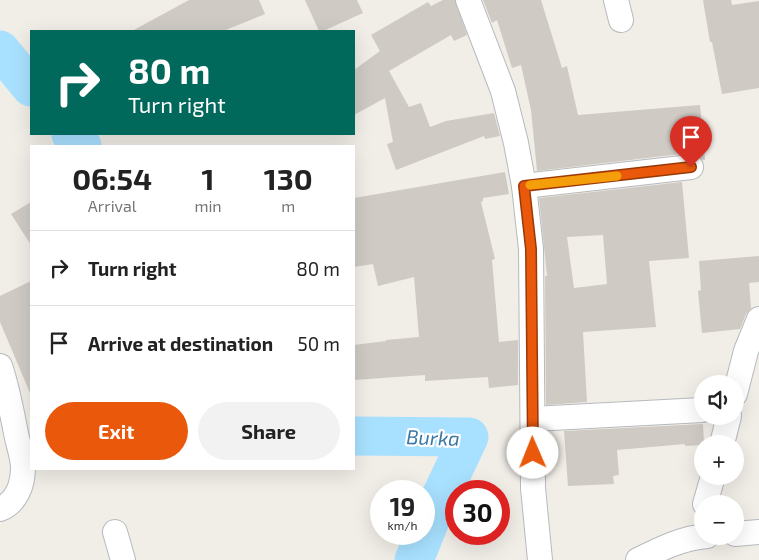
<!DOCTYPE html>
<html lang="en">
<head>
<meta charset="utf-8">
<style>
  :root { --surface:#fff; --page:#f2f2f2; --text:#222; --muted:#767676; --line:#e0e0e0; --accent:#ea580c }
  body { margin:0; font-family:"Exo 2",sans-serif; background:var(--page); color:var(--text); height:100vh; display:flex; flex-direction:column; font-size:19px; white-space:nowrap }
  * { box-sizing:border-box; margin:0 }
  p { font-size:16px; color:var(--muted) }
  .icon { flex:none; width:28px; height:28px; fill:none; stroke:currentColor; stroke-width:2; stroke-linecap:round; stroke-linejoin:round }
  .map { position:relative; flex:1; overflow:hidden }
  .side { position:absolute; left:30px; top:145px; width:325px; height:325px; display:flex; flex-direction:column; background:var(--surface); border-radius:0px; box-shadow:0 5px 20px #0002 }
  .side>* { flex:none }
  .banner { position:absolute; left:30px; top:30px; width:325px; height:105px; border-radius:0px; box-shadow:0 5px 20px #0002; background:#00695c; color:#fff; overflow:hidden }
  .fabs { position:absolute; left:694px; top:375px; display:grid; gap:10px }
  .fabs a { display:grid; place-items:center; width:50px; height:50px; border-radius:50%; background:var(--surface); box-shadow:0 5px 20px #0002; font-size:25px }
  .speed { position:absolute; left:370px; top:480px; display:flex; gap:10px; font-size:25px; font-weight:700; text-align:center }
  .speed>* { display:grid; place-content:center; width:65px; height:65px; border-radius:50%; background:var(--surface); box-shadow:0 5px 20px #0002; line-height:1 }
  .speed small { font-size:12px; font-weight:400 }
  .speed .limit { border:8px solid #d22; background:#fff; color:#111 }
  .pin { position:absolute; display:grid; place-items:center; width:42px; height:42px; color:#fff; margin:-51px -21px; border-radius:50% 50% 50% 0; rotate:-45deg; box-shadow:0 0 5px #0007 }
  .pin .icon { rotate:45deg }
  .me { position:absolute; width:55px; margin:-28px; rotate:359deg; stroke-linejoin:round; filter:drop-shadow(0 0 4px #0008) }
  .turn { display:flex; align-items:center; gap:18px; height:105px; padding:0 15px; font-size:22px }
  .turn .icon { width:65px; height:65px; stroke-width:2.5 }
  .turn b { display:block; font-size:35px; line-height:42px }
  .eta { display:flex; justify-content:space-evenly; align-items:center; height:85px; text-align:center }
  .eta b { font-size:30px; font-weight:700; line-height:35px }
  .action { display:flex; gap:10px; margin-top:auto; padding:10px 15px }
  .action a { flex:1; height:58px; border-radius:30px; background:var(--accent); color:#fff; font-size:20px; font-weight:700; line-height:58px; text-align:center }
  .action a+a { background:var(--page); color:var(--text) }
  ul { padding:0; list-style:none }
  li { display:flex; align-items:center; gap:15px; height:75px; padding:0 15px; border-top:1px solid var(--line) }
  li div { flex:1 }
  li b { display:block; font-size:19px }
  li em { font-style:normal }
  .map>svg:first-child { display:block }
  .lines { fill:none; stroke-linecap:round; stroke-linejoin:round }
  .river { stroke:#a8e1ff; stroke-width:39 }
  .building { fill:#cfcac4; fill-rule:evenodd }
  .street-casing { stroke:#b7babd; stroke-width:26 }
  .street { stroke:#fff; stroke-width:24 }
  .route-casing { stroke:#983908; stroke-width:12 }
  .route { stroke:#ea580c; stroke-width:9 }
  .slow { stroke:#f59e0b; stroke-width:9 }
  .labels { text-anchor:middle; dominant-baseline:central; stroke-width:4.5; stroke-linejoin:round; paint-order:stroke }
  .water-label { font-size:20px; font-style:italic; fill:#3b77a3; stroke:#fff }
</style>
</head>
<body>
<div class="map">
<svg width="759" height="560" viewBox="0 0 759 560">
  <rect width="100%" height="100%" fill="#f1ede7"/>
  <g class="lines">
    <!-- river -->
    <g class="river">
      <path d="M0 50 31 87"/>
      <path d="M71 134 82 146"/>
      <path d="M354 436 469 437 433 513 414 560"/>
    </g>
  </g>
  <!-- building -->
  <g class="building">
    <path d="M189 0H259L265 14 223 31H132Z"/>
    <path d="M305 0H357L363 13 323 31H319Z"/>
    <path d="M443 0H455L467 35 454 41 451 35 389 71 409 107 421 103 430 127 446 121 494 113 500 136 485 139 484 136 396 170 387 144 393 142 385 98 354 115V70L380 51 371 35 428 2 431 6Z"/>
    <path d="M483 0H541L562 68 567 66 578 115 700 105 705 160H703L696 154 689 153 537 171 531 110 521 65 512 68 497 20 492 23Z"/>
    <path d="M703 0H731L732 5 759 1V88L722 94 712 42H710Z"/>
    <path d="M505 172 509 194 483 198V201L481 202 495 259 492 260 499 342 518 340V385L489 388 488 377 425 381V375L354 380V345L386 341V340L419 337 414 277 378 286 373 264 354 267V198Z"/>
    <path d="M682 182 689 258 649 261 656 327 583 332 587 402 546 405 545 276H547L539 198ZM603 235 607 284 574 288 567 237Z"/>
    <path d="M31 202V245L11 214Z"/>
    <path d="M759 256V282L749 283 751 308 746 314 740 329 702 333 698 291 701 290 699 261Z"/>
    <path d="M31 281V393H30L0 322V296Z"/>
    <path d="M703 424 704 444 702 445 685 446V444L617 450 619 475 613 476 614 484 568 486 564 431Z"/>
  </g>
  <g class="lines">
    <!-- street casing -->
    <g class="street-casing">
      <g id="street">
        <path d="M468 0 503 91 516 143 524 186 531 249 533 488 540 560"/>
        <path d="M616 0 621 20"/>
        <path d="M524 186 691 167"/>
        <path d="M0 366C8 389 12 414 17 438 19 447 23 458 23 468 23 485 16 503 0 509"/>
        <path d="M735 394 746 351 759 319"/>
        <path d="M533 419 702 410"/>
        <path d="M722 444 729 416"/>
        <path d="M705 504 713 476"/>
        <path d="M115 532 123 560"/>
        <path d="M735 534 759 532"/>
        <path d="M638 560C660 549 682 538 707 536"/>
      </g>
    </g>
    <!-- street -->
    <use href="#street" class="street"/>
  </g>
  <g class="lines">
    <!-- route casing -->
    <g class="route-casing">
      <path id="route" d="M533 453 531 249 524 186 691 167"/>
    </g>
    <!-- route -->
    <use href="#route" class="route"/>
    <!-- slow -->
    <path class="slow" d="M530 185 617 176"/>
  </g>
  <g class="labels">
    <!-- water labels -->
    <g class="water-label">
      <text transform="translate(433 437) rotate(2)">Burka</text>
    </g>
  </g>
</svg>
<div class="fabs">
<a><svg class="icon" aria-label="sound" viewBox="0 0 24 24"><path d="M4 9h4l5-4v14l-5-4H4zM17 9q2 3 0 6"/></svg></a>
<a>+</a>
<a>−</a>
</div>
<div class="speed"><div>19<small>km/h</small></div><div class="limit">30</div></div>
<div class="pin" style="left:691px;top:167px;background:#d93025"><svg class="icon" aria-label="arrive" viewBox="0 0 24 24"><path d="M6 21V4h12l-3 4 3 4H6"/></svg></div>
<svg class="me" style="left:533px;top:453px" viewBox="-20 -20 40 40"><circle r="19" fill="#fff"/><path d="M0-13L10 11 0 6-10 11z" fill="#ea580c"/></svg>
<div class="banner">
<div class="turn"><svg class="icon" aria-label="right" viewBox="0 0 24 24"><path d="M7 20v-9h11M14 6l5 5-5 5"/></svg><div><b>80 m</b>Turn right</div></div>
</div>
<section class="side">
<div class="eta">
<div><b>06:54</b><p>Arrival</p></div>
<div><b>1</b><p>min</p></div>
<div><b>130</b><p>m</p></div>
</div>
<ul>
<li><svg class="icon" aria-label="right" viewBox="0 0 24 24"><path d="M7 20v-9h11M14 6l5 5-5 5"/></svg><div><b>Turn right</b></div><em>80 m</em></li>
<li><svg class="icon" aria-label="arrive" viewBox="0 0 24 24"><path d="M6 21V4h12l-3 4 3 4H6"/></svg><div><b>Arrive at destination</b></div><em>50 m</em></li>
</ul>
<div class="action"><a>Exit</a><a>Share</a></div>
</section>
</div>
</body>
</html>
